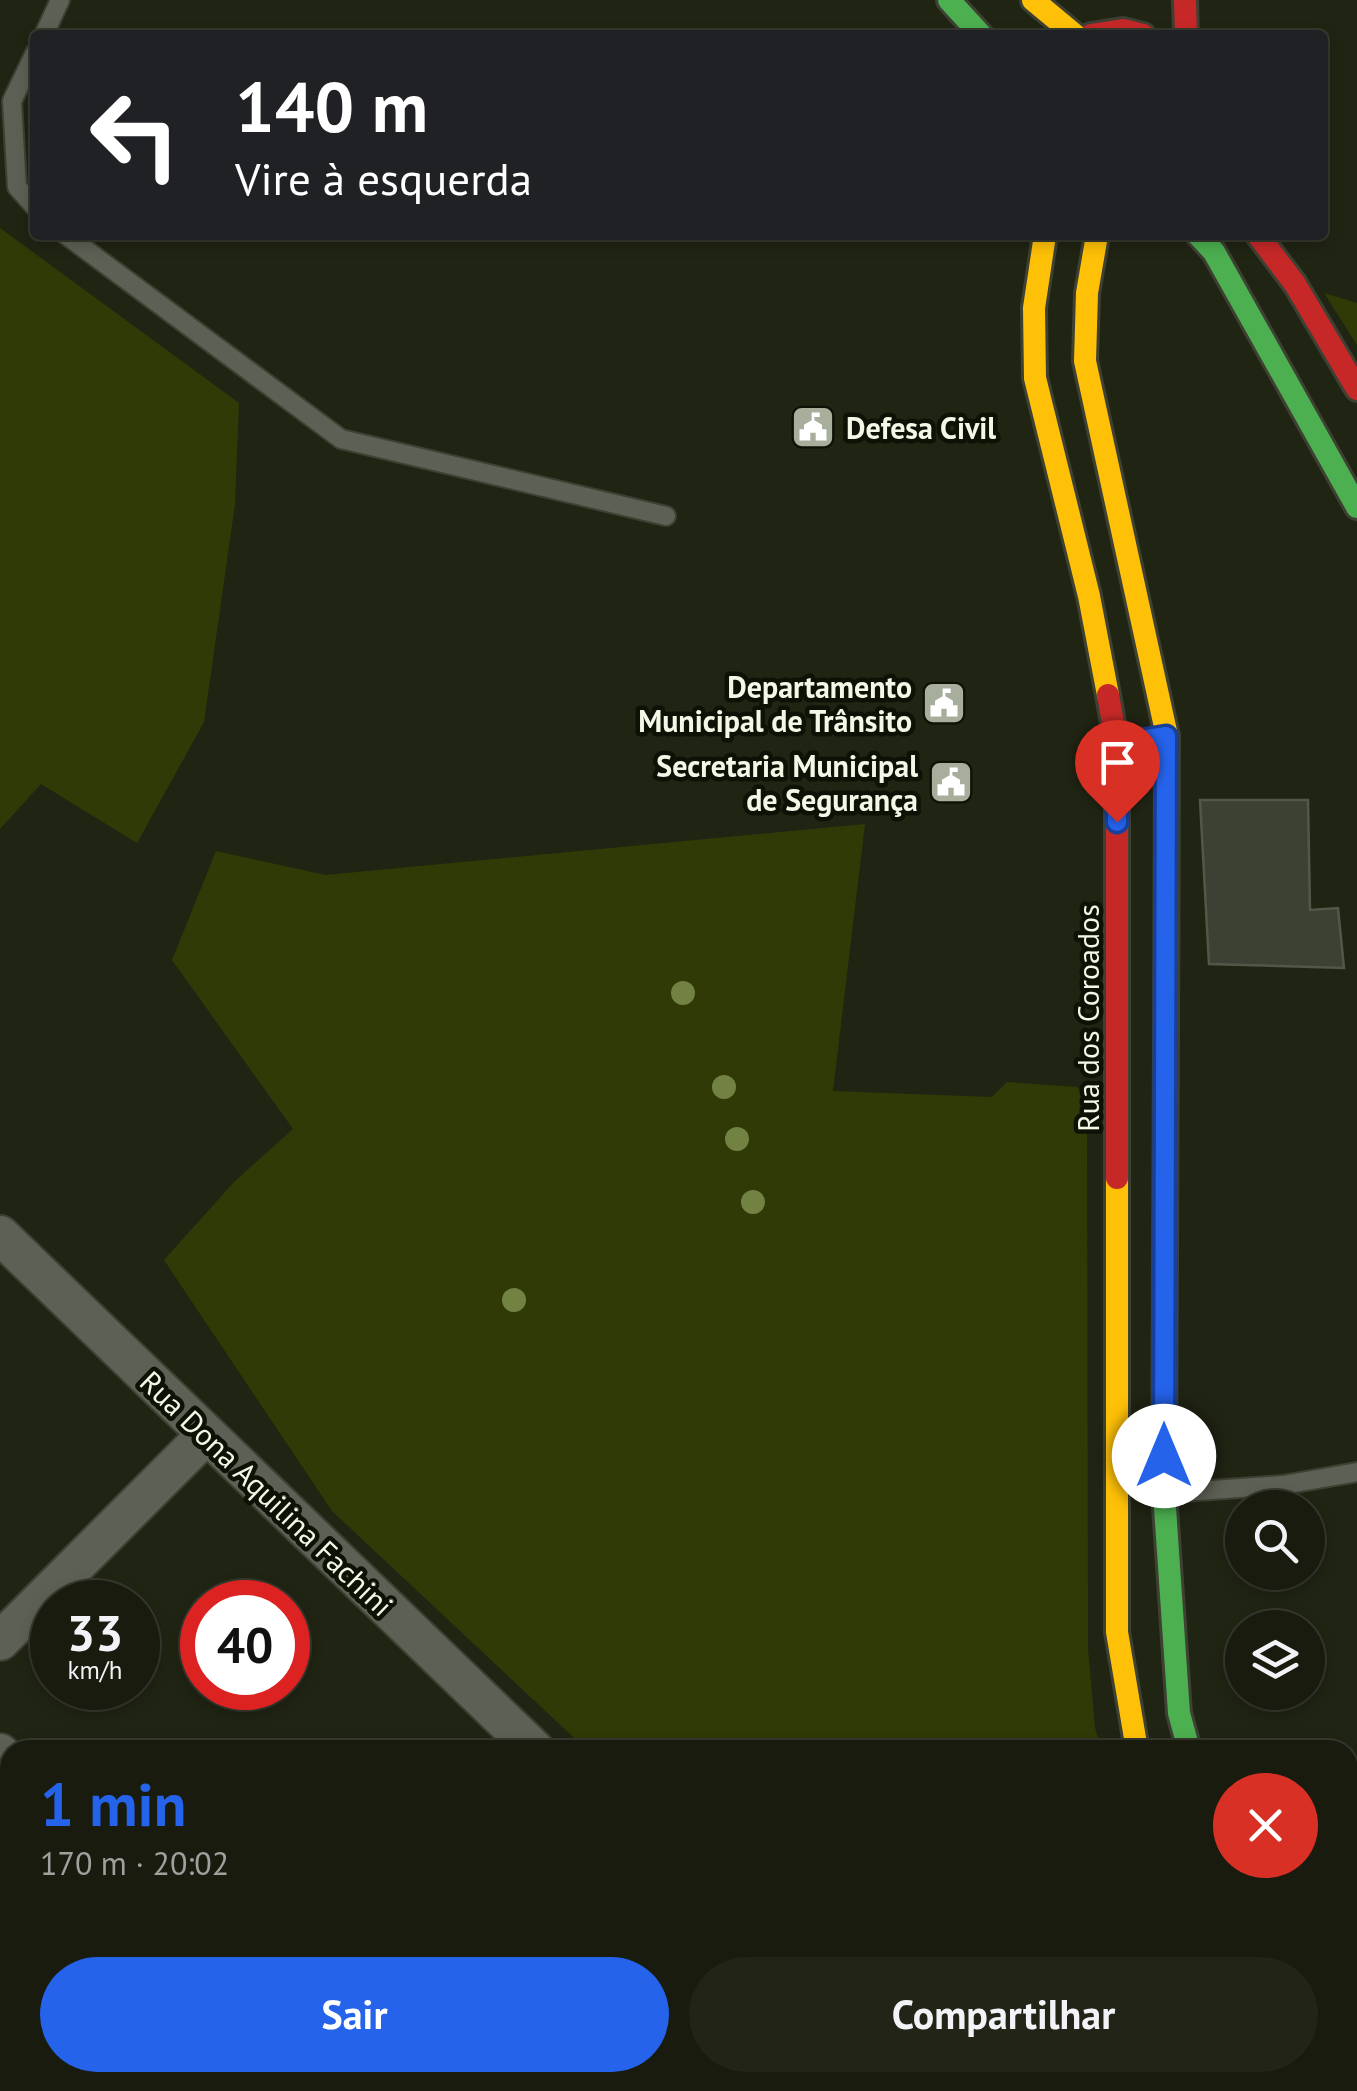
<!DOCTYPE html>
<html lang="pt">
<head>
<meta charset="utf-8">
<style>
  :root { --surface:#181b0e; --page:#212417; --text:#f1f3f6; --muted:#9fa19e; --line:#36392e; --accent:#2563eb }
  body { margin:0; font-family:"PT Sans",sans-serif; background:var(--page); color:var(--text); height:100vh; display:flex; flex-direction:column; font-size:38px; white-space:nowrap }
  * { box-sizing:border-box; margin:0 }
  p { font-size:32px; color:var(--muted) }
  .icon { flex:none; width:55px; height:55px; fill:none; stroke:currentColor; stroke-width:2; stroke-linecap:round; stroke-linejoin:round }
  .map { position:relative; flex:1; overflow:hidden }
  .side { position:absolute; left:0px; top:1740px; width:1358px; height:352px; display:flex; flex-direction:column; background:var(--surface); border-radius:30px 30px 0 0; box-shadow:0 5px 15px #0003,0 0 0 2px var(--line) }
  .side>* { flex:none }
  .banner { position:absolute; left:30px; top:30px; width:1298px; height:210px; border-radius:10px; box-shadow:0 5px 15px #0003,0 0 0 2px var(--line); background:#202124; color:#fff; overflow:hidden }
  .controls { position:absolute; left:1225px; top:1490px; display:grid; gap:20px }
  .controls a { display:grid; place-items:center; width:100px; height:100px; border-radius:50%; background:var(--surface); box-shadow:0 5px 15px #0003,0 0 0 2px var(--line); font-size:50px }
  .speed { position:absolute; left:30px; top:1580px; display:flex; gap:20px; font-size:50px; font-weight:700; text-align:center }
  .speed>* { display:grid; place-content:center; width:130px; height:130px; border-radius:50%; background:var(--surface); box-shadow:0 5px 15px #0003,0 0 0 2px var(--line); line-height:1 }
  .speed small { font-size:25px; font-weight:400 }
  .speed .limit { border:15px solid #d22; background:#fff; color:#111 }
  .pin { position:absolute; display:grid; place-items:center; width:85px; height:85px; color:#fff; margin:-102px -42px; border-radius:50% 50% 50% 0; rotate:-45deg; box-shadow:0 0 10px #0007 }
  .pin .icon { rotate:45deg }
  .me { position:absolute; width:110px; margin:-55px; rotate:0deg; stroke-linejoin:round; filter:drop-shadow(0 0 8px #0008) }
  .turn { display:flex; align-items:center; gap:35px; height:210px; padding:0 40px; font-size:45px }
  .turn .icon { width:130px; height:130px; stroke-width:2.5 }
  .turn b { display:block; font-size:70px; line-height:85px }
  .round { display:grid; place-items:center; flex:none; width:105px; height:105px; border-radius:52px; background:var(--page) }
  .overview { display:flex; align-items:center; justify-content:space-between; height:170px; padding:0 40px }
  h1 { font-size:60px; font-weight:700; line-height:75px; color:var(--accent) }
  .cta { display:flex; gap:20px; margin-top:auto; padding:20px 40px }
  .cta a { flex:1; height:115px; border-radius:60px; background:var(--accent); color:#fff; font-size:40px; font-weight:700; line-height:115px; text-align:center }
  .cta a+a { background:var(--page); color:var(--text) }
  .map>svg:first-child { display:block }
  .green { fill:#303a06 }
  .building { fill:#3d4133; stroke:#535748; stroke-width:2.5 }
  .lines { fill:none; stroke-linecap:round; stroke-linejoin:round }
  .lane-casing { stroke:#3d4032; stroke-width:22 }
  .street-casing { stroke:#3d4032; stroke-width:42 }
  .fast-casing { stroke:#3d4032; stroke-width:28 }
  .slow-casing { stroke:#3d4032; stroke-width:28 }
  .jam-casing { stroke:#3d4032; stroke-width:28 }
  .lane { stroke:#5d6054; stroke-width:18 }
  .street { stroke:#5d6054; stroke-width:38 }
  .fast { stroke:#4caf50; stroke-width:22 }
  .slow { stroke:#ffc107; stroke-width:22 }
  .jam { stroke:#c62828; stroke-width:22 }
  .tree { fill:#728243 }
  .route-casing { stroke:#184099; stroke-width:25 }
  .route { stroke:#2563eb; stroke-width:18 }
  .labels { text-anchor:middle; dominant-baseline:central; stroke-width:9; stroke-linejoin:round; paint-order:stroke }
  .poi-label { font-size:30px; font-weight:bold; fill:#f2f8e6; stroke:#0e1105; text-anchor:end }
  .street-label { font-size:30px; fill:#f2f8e6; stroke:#0e1105 }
</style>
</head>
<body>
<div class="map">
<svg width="1357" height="2091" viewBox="0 0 1357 2091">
  <rect width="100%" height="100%" fill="#202413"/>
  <!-- green -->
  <g class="green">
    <path d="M0 228 239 403 235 504 204 722 137 843 41 784 0 829Z"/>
    <path d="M1324 293 1357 303V345Z"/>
    <path d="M865 824 833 1091 992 1097 1007 1082 1077 1087 1087 1097 1088 1649 1095 1728 1102 1750H587L332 1511 164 1260 234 1182 293 1129 172 960 216 851 325 875Z"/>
    <path d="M942 2083H1054L1045 2091H951Z"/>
    <path d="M1180 2083H1251L1245 2091H1186Z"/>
  </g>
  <!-- building -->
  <path class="building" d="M1200 800H1308L1310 910 1338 908 1344 968 1209 964Z"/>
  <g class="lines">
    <!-- lane casing -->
    <g class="lane-casing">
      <g id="lane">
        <path d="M44 35 60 0"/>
        <path d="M35 53 12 101 17 187 35 207"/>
        <path d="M66 235 341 439 666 516"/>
        <path d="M1169 1493 1283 1485 1357 1472"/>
      </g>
    </g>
    <!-- street casing -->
    <g class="street-casing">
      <g id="street">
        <path d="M0 1235 535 1750"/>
        <path d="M0 1641 205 1436"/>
        <path d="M0 1753 10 1763"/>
        <path d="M344 2082 353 2091"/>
        <path d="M894 2082 903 2091"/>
        <path d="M1102 2091 1111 2082"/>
      </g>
    </g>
    <!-- fast casing -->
    <g class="fast-casing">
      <g id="fast">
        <path d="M949 0 981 35"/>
        <path d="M1198 235 1214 252 1357 507"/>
        <path d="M1166 1040 1164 1493 1179 1713 1189 1750"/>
        <path d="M1152 2082 1155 2091"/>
      </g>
    </g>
    <!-- slow casing -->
    <g class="slow-casing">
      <g id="slow">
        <path d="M1033 0 1075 35"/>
        <path d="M1045 235 1034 308 1035 378 1089 596 1108 695"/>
        <path d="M1097 235 1087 293 1085 361 1167 736 1166 1040"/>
        <path d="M1117 1178V1632L1137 1750"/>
      </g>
    </g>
    <!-- jam casing -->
    <g class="jam-casing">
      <g id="jam">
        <path d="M1185 0 1186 35"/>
        <path d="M1091 35 1123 30 1143 35"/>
        <path d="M1258 235 1295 284 1357 389"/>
        <path d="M1108 695 1117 745V1178"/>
        <path d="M1272 2091 1276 2082"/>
      </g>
    </g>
    <!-- lane -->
    <use href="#lane" class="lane"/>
    <!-- street -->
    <use href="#street" class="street"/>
    <!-- fast -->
    <use href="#fast" class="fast"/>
    <!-- slow -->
    <use href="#slow" class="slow"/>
    <!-- jam -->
    <use href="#jam" class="jam"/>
  </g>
  <!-- trees -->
  <g class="tree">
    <circle cx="683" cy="993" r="12"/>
    <circle cx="724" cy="1087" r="12"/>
    <circle cx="737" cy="1139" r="12"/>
    <circle cx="753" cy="1202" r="12"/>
    <circle cx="514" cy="1300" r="12"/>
  </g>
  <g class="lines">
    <!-- route casing -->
    <g class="route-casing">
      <path id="route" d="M1117 822V744L1166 736 1164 1456"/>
    </g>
    <!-- route -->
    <use href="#route" class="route"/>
  </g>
  <!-- icons -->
  <defs>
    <g id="civic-square" transform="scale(2.25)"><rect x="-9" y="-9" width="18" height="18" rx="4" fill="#a8ae9c" stroke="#0e1105"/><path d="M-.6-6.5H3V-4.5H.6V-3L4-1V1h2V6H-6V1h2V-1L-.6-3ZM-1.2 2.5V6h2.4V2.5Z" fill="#fff"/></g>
  </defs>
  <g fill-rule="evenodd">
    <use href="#civic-square" x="813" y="427"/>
    <use href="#civic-square" x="944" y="703"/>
    <use href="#civic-square" x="951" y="782"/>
  </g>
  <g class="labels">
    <!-- poi labels -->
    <g class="poi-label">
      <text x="846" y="427" text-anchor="start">Defesa Civil</text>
      <text x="912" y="686">Departamento<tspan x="912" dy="34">Municipal de Trânsito</tspan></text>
      <text x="918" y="765">Secretaria Municipal<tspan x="918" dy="34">de Segurança</tspan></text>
    </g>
    <!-- street labels -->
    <g class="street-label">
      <text transform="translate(1087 1018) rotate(-90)">Rua dos Coroados</text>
      <text transform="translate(267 1493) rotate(44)">Rua Dona Aquilina Fachini</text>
    </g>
  </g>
</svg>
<div class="controls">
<a><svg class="icon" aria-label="search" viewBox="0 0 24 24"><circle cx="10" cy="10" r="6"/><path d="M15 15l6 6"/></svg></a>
<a><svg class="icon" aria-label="layers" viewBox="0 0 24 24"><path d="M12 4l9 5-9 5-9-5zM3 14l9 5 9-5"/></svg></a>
</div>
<div class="speed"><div>33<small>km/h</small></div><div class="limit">40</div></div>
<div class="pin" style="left:1117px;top:822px;background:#d93025"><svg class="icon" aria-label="arrive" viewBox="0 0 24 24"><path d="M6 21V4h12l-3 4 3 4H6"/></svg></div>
<svg class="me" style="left:1164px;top:1456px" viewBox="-20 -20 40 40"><circle r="19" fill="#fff"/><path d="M0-13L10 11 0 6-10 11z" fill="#2563eb"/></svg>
<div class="banner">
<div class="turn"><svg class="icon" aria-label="left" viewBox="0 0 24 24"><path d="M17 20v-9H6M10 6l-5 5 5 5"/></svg><div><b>140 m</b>Vire à esquerda</div></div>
</div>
<section class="side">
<div class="overview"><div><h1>1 min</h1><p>170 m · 20:02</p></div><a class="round" style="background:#d93025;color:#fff"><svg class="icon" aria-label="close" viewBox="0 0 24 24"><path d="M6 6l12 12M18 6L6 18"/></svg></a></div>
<div class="cta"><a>Sair</a><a>Compartilhar</a></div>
</section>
</div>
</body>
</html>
